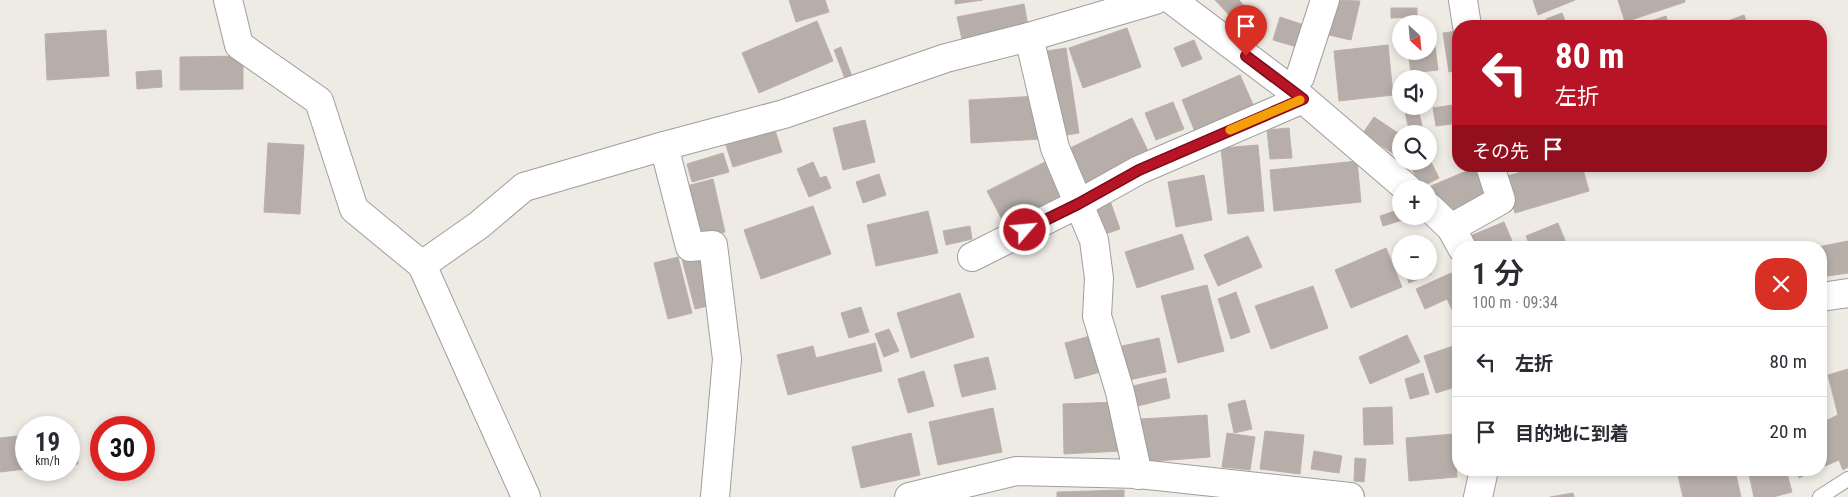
<!DOCTYPE html>
<html lang="ja">
<head>
<meta charset="utf-8">
<style>
  :root { --surface:#fff; --page:#f7f7f7; --text:#2b2b33; --muted:#7c7c81; --line:#e1e1e2 }
  body { margin:0; font-family:"Roboto Condensed","Noto Sans JP",sans-serif; background:var(--page); color:var(--text); height:100vh; display:flex; flex-direction:column; font-size:19px; white-space:nowrap }
  * { box-sizing:border-box; margin:0 }
  p { font-size:16px; color:var(--muted) }
  .icon { flex:none; width:28px; height:28px; fill:none; stroke:currentColor; stroke-width:2; stroke-linecap:round; stroke-linejoin:round }
  .map { position:relative; flex:1; overflow:hidden }
  .drawer { position:absolute; left:1452px; top:241px; width:375px; height:235px; display:flex; flex-direction:column; background:var(--surface); border-radius:20px; box-shadow:0 2px 8px #0003 }
  .drawer>* { flex:none }
  .hud { position:absolute; left:1452px; top:20px; width:375px; height:152px; border-radius:20px; box-shadow:0 2px 8px #0003; background:#b71425; color:#fff; overflow:hidden }
  .needle { width:32px; rotate:154deg }
  .fabs { position:absolute; left:1392px; top:15px; display:grid; gap:10px }
  .fabs a { display:grid; place-items:center; width:45px; height:45px; border-radius:50%; background:var(--surface); box-shadow:0 2px 8px #0003; font-size:25px }
  .speed { position:absolute; left:15px; top:416px; display:flex; gap:10px; font-size:25px; font-weight:700; text-align:center }
  .speed>* { display:grid; place-content:center; width:65px; height:65px; border-radius:50%; background:var(--surface); box-shadow:0 2px 8px #0003; line-height:1 }
  .speed small { font-size:12px; font-weight:400 }
  .speed .limit { border:8px solid #d22; background:#fff; color:#111 }
  .pin { position:absolute; display:grid; place-items:center; width:42px; height:42px; color:#fff; margin:-51px -21px; border-radius:50% 50% 50% 0; rotate:-45deg; box-shadow:0 0 5px #0007 }
  .pin .icon { rotate:45deg }
  .me { position:absolute; width:55px; margin:-28px; rotate:63deg; stroke-linejoin:round; filter:drop-shadow(0 0 4px #0008) }
  .turn { display:flex; align-items:center; gap:18px; height:105px; padding:0 20px; font-size:22px }
  .turn .icon { width:65px; height:65px; stroke-width:2.5 }
  .turn b { display:block; font-size:35px; line-height:42px }
  .then { display:flex; align-items:center; height:48px; padding:0 20px; background:#0003; gap:10px; font-size:19px }
  .round { display:grid; place-items:center; flex:none; width:52px; height:52px; border-radius:20px; background:var(--page) }
  .headline { display:flex; align-items:center; justify-content:space-between; height:85px; padding:0 20px }
  h1 { font-size:30px; font-weight:600; line-height:38px }
  ul { padding:0; list-style:none }
  li { display:flex; align-items:center; gap:15px; height:70px; padding:0 20px; border-top:1px solid var(--line) }
  li div { flex:1 }
  li b { display:block; font-size:19px }
  li em { font-style:normal }
  .map>svg:first-child { display:block }
  .building { fill:#b7aeaa; stroke:#beafa8 }
  .lines { fill:none; stroke-linecap:round; stroke-linejoin:round }
  .service-casing { stroke:#9e9e9e; stroke-width:16 }
  .minor-casing { stroke:#9e9e9e; stroke-width:30 }
  .service { stroke:#fff; stroke-width:14 }
  .minor { stroke:#fff; stroke-width:28 }
  .route-casing { stroke:#770d18; stroke-width:12 }
  .route { stroke:#b71425; stroke-width:9 }
  .slow { stroke:#f59e0b; stroke-width:9 }
</style>
</head>
<body>
<div class="map">
<svg width="1848" height="497" viewBox="0 0 1848 497">
  <rect width="100%" height="100%" fill="#eeeae4"/>
  <!-- building -->
  <g class="building">
    <path d="M789 0H825L829 12 796 22Z"/>
    <path d="M955 0H983L955 4Z"/>
    <path d="M1215 0H1239L1255 18 1242 29Z"/>
    <path d="M1333 0 1360 1 1351 40 1324 34Z"/>
    <path d="M1533 0H1575L1538 15Z"/>
    <path d="M1618 0H1685V2L1625 22Z"/>
    <path d="M1024 4 1028 26 962 39 957 17Z"/>
    <path d="M1391 8H1417V17L1391 18Z"/>
    <path d="M1562 13 1567 26H1549L1546 19Z"/>
    <path d="M1744 15 1748 26H1714Z"/>
    <path d="M1666 16 1669 26H1636Z"/>
    <path d="M1280 17 1304 25 1297 47 1273 40Z"/>
    <path d="M817 21 833 61 759 93 742 53Z"/>
    <path d="M1127 28 1141 67 1083 88 1069 48Z"/>
    <path d="M106 30 109 76 47 80 45 34Z"/>
    <path d="M1429 30H1433L1438 70 1411 73 1408 51H1429Z"/>
    <path d="M1457 31 1459 70 1449 72 1443 33Z"/>
    <path d="M1194 40 1202 59 1182 67 1174 48Z"/>
    <path d="M1388 45 1393 95 1339 101 1334 51Z"/>
    <path d="M841 47 853 79 846 81 834 50Z"/>
    <path d="M1066 48 1079 133 1061 136 1047 51Z"/>
    <path d="M243 56V89L180 90V57Z"/>
    <path d="M161 70 162 87 137 89 136 72Z"/>
    <path d="M1240 75 1255 109 1196 134 1182 100Z"/>
    <path d="M1039 96 1041 139 971 143 969 100Z"/>
    <path d="M1173 102 1184 129 1156 140 1145 113Z"/>
    <path d="M1459 104V123L1436 126 1433 108Z"/>
    <path d="M1418 109 1424 134H1410L1405 112Z"/>
    <path d="M1374 117 1401 135V151L1398 157 1363 133Z"/>
    <path d="M1132 118 1150 155 1082 189 1064 151Z"/>
    <path d="M865 120 875 162 843 170 833 128Z"/>
    <path d="M773 124 782 152 733 167 724 139Z"/>
    <path d="M1289 128 1292 158 1270 159 1267 130Z"/>
    <path d="M268 143 304 145 300 214 264 212Z"/>
    <path d="M1258 145 1264 211 1228 214 1221 148Z"/>
    <path d="M723 153 729 172 692 182 687 164Z"/>
    <path d="M1053 158 1072 195 1006 227 987 191Z"/>
    <path d="M1429 158 1439 178 1421 187 1410 165 1417 161H1429Z"/>
    <path d="M1357 161 1361 202 1274 211 1270 170Z"/>
    <path d="M813 162 820 178 826 176 831 188 809 197 797 169Z"/>
    <path d="M1541 166H1582L1589 191 1515 213 1505 177Z"/>
    <path d="M1476 167 1488 196 1444 215 1431 186Z"/>
    <path d="M879 174 886 195 863 203 856 182Z"/>
    <path d="M1204 175 1212 220 1176 227 1168 182Z"/>
    <path d="M713 179 725 232 695 238 683 187Z"/>
    <path d="M1109 198 1120 229 1099 236 1089 205Z"/>
    <path d="M813 206 831 254 761 279 744 230Z"/>
    <path d="M1401 209V216H1408L1409 218 1383 226 1380 216Z"/>
    <path d="M928 211 938 253 876 266 867 225Z"/>
    <path d="M1504 222 1515 248H1475L1470 236Z"/>
    <path d="M1558 223 1568 248H1531L1526 236Z"/>
    <path d="M970 226 972 239 946 245 943 231Z"/>
    <path d="M1182 234 1194 269 1137 288 1125 252Z"/>
    <path d="M1248 236 1262 267 1218 286 1204 255Z"/>
    <path d="M1848 241V273L1821 277V248H1813Z"/>
    <path d="M1386 248 1402 287 1351 308 1335 270Z"/>
    <path d="M698 254 712 305 695 309 682 259Z"/>
    <path d="M678 257 692 313 668 319 654 263Z"/>
    <path d="M1429 269 1431 274 1409 283 1405 271H1429Z"/>
    <path d="M1451 273 1459 290V324L1447 299 1425 309 1416 289Z"/>
    <path d="M1207 285 1224 351 1178 363 1161 296Z"/>
    <path d="M1313 286 1328 328 1271 349 1255 306Z"/>
    <path d="M1236 292 1250 332 1231 339 1218 299Z"/>
    <path d="M960 293 974 337 911 358 897 313Z"/>
    <path d="M861 307 869 332 849 338 841 313Z"/>
    <path d="M889 329 899 351 884 357 875 334Z"/>
    <path d="M1097 334 1108 370 1075 379 1065 343Z"/>
    <path d="M1407 335 1420 362 1370 384 1359 357Z"/>
    <path d="M1159 338 1166 372 1129 380 1122 346Z"/>
    <path d="M875 343 882 371 788 395 777 355 813 346 816 358Z"/>
    <path d="M1459 344V386L1436 393 1424 356Z"/>
    <path d="M988 357 996 389 962 397 954 365Z"/>
    <path d="M1848 369V467L1843 470 1839 460 1825 466 1821 457V423L1838 415 1828 375Z"/>
    <path d="M924 371 934 406 908 413 898 379Z"/>
    <path d="M1423 373 1429 394 1410 399 1405 379Z"/>
    <path d="M1166 378 1170 398 1130 408 1125 388Z"/>
    <path d="M1245 400 1252 429 1234 433 1228 404Z"/>
    <path d="M1118 402 1120 451 1064 454 1063 404Z"/>
    <path d="M1392 407 1393 444 1364 445 1363 408Z"/>
    <path d="M993 408 1002 452 938 465 929 422Z"/>
    <path d="M1207 415 1210 457 1144 462 1141 419Z"/>
    <path d="M69 431H75L78 464 69 465Z"/>
    <path d="M1265 431 1304 435 1300 474 1260 469Z"/>
    <path d="M911 433 920 475 861 488 852 447Z"/>
    <path d="M1227 433 1255 437 1250 470 1222 467Z"/>
    <path d="M1454 434 1457 477 1409 481 1406 438Z"/>
    <path d="M26 435V469L0 472V438Z"/>
    <path d="M1314 451 1342 456 1339 473 1311 469Z"/>
    <path d="M1355 458 1366 459 1364 482 1354 481Z"/>
    <path d="M1684 470H1735L1741 497H1683L1677 471Z"/>
    <path d="M1748 470H1786L1792 492 1773 497H1754Z"/>
    <path d="M1796 470H1816L1799 478Z"/>
    <path d="M1124 490V497H1057V492Z"/>
    <path d="M1573 493 1574 497H1550Z"/>
  </g>
  <g class="lines">
    <!-- service casing -->
    <g class="service-casing">
      <path id="service" d="M1820 497 1848 479"/>
    </g>
    <!-- minor casing -->
    <g class="minor-casing">
      <g id="minor">
        <path d="M228 0 239 45 319 101 354 209 422 265 526 497"/>
        <path d="M1172 0 1303 99 1408 189"/>
        <path d="M1463 0 1467 26"/>
        <path d="M1029 37 1055 148 1094 240 1099 278 1097 316 1120 392 1138 475"/>
        <path d="M1291 90 1300 77 1325 0"/>
        <path d="M664 146 690 247 713 245 727 359 715 497"/>
        <path d="M1429 207 1451 228 1462 248"/>
        <path d="M1451 228 1501 200 1490 166"/>
        <path d="M972 257 1078 204 1139 170 1303 99"/>
        <path d="M422 265 479 225 524 187 664 146 784 114 946 58 1029 37 1155 0"/>
        <path d="M1821 297 1848 293"/>
        <path d="M909 497 1016 471 1139 474 1350 497"/>
        <path d="M1478 497 1484 470"/>
      </g>
    </g>
    <!-- service -->
    <use href="#service" class="service"/>
    <!-- minor -->
    <use href="#minor" class="minor"/>
  </g>
  <g class="lines">
    <!-- route casing -->
    <g class="route-casing">
      <path id="route" d="M1025 230 1078 204 1139 170 1303 99 1246 56"/>
    </g>
    <!-- route -->
    <use href="#route" class="route"/>
    <!-- slow -->
    <path class="slow" d="M1230 130 1300 100"/>
  </g>
</svg>
<div class="fabs">
<a><svg class="needle" viewBox="-14 -14 28 28"><path d="M0-13l5 13h-10z" fill="#e53935"/><path d="M0 13l5-13h-10z" fill="#7c7c81"/></svg></a>
<a><svg class="icon" aria-label="sound" viewBox="0 0 24 24"><path d="M4 9h4l5-4v14l-5-4H4zM17 9q2 3 0 6"/></svg></a>
<a><svg class="icon" aria-label="search" viewBox="0 0 24 24"><circle cx="10" cy="10" r="6"/><path d="M15 15l6 6"/></svg></a>
<a>+</a>
<a>−</a>
</div>
<div class="speed"><div>19<small>km/h</small></div><div class="limit">30</div></div>
<div class="pin" style="left:1246px;top:56px;background:#d93025"><svg class="icon" aria-label="arrive" viewBox="0 0 24 24"><path d="M6 21V4h12l-3 4 3 4H6"/></svg></div>
<svg class="me" style="left:1025px;top:230px" viewBox="-20 -20 40 40"><circle r="17" fill="#b71425" stroke="#fff" stroke-width="3"/><path d="M0-11L8 9 0 5-8 9z" fill="#fff"/></svg>
<div class="hud">
<div class="turn"><svg class="icon" aria-label="left" viewBox="0 0 24 24"><path d="M17 20v-9H6M10 6l-5 5 5 5"/></svg><div><b>80 m</b>左折</div></div>
<div class="then">その先<svg class="icon" aria-label="arrive" viewBox="0 0 24 24"><path d="M6 21V4h12l-3 4 3 4H6"/></svg></div>
</div>
<section class="drawer">
<div class="headline"><div><h1>1 分</h1><p>100 m · 09:34</p></div><a class="round" style="background:#d93025;color:#fff"><svg class="icon" aria-label="close" viewBox="0 0 24 24"><path d="M6 6l12 12M18 6L6 18"/></svg></a></div>
<ul>
<li><svg class="icon" aria-label="left" viewBox="0 0 24 24"><path d="M17 20v-9H6M10 6l-5 5 5 5"/></svg><div><b>左折</b></div><em>80 m</em></li>
<li><svg class="icon" aria-label="arrive" viewBox="0 0 24 24"><path d="M6 21V4h12l-3 4 3 4H6"/></svg><div><b>目的地に到着</b></div><em>20 m</em></li>
</ul>
</section>
</div>
</body>
</html>
